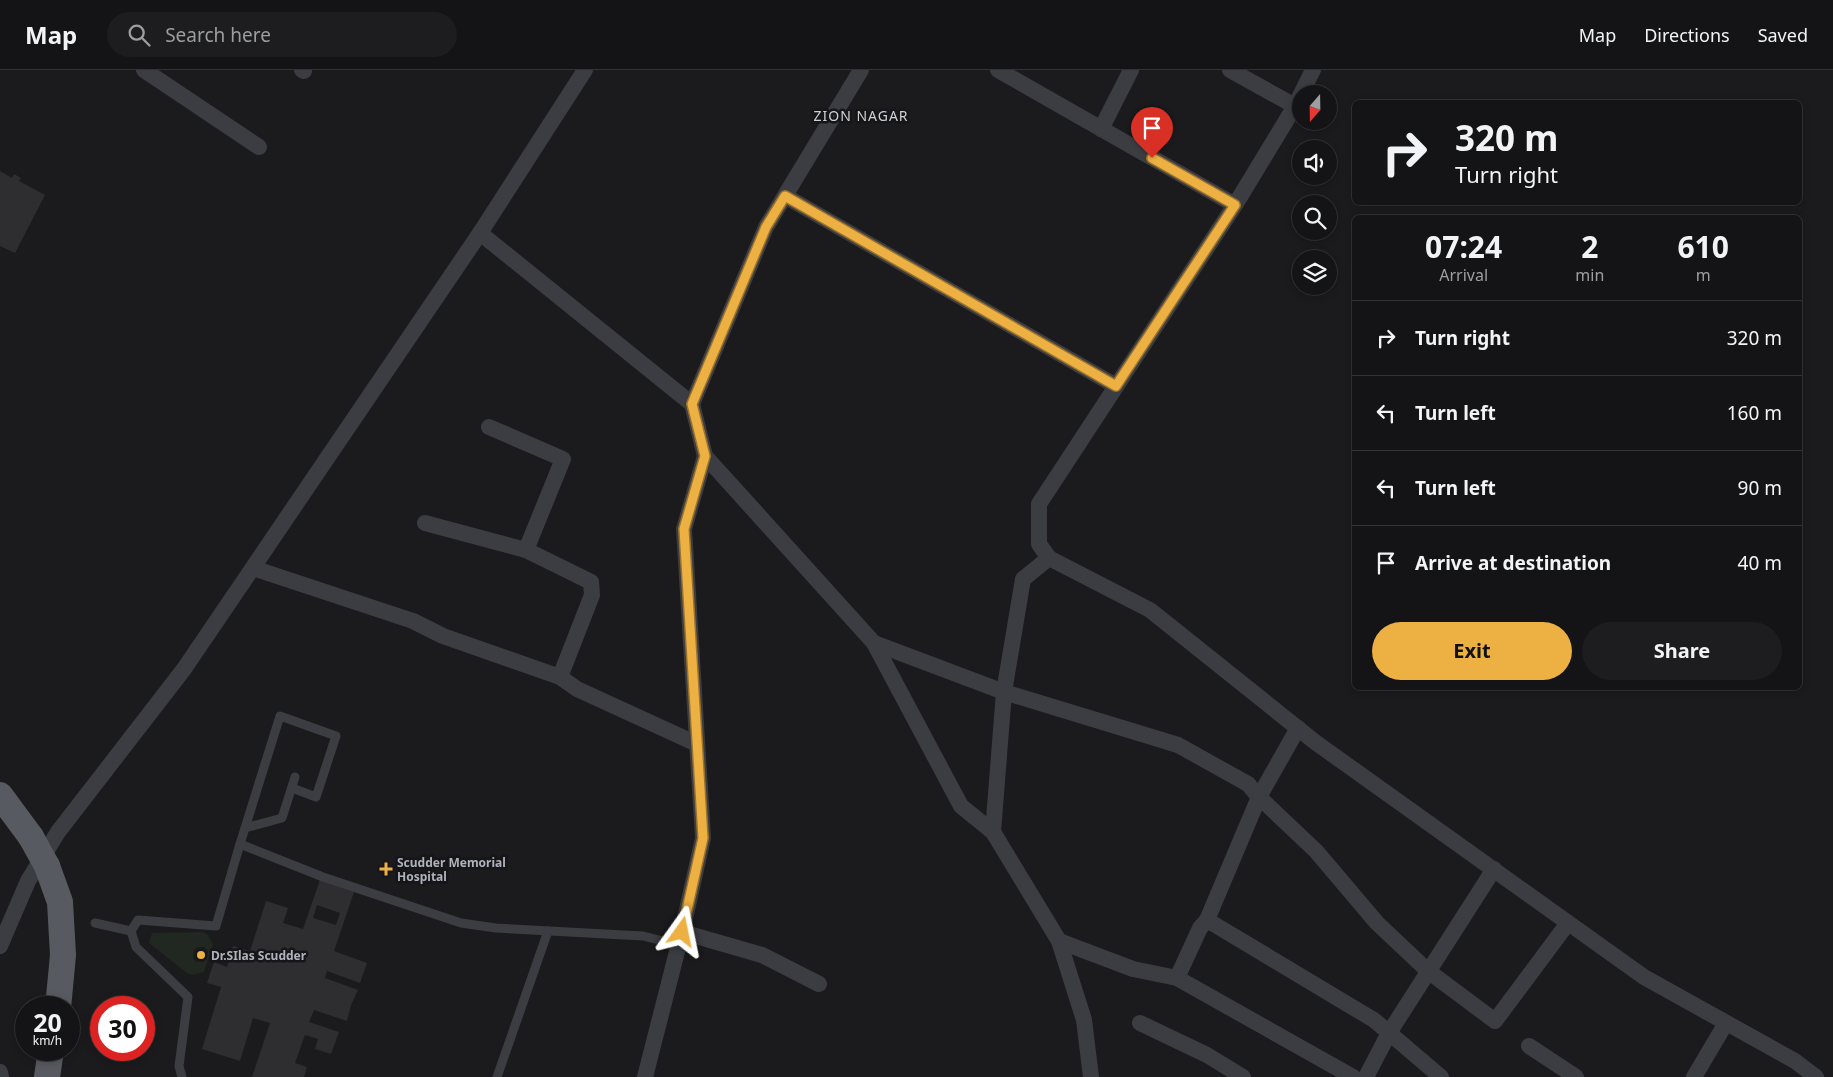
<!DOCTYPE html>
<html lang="en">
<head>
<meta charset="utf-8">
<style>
  :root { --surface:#141416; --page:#1d1d1f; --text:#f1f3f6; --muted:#9d9ea1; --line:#333335; --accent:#edb043 }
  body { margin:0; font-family:"Noto Sans",sans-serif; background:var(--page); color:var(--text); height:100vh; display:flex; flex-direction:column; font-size:19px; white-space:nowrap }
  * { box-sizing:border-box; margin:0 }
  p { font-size:16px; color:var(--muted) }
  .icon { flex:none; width:28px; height:28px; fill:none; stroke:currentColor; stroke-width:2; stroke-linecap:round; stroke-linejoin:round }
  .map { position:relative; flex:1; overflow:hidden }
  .drawer { position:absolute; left:1352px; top:145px; width:450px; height:475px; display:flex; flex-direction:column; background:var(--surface); border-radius:8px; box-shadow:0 2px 8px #0003,0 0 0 1px var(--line) }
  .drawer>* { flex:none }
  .hud { position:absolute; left:1352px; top:30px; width:450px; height:105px; border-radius:8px; box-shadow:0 2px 8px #0003,0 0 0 1px var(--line); background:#141416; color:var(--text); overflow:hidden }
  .needle { width:32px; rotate:200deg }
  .controls { position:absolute; left:1292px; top:15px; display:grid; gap:10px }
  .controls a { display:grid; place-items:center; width:45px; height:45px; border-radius:50%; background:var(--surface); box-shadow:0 2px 8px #0003,0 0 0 1px var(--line); font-size:25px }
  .speed { position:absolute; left:15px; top:926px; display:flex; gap:10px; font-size:25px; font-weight:700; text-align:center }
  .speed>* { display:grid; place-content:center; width:65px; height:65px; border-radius:50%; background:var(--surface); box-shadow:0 2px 8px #0003,0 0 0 1px var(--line); line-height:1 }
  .speed small { font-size:12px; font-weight:400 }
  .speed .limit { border:8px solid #d22; background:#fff; color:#111 }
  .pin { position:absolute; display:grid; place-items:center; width:42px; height:42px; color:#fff; margin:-51px -21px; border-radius:50% 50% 50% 0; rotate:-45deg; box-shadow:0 0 5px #0007 }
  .pin .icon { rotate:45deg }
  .me { position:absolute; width:55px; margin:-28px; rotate:12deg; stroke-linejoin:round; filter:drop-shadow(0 0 4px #0008) }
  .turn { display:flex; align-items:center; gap:18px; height:105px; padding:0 20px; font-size:22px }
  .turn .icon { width:65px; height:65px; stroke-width:2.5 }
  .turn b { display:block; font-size:35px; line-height:42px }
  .eta { display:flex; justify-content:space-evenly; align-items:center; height:85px; text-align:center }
  .eta b { font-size:30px; font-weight:700; line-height:35px }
  .action { display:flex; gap:10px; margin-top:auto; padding:10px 20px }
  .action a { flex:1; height:58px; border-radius:30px; background:var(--accent); color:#111; font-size:20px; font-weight:700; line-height:58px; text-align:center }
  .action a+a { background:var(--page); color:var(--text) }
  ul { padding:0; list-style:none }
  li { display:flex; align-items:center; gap:15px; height:75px; padding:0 20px; border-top:1px solid var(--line) }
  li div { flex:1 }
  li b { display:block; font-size:19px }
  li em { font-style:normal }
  header { display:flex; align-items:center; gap:30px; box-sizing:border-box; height:70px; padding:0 25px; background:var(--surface); border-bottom:1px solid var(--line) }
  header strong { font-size:24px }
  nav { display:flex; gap:28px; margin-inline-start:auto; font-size:18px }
  .search { width:350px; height:45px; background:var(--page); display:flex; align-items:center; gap:12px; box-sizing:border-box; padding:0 18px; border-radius:28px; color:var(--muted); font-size:19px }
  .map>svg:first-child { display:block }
  .green { fill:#202821; fill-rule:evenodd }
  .building { fill:#2e2e31; fill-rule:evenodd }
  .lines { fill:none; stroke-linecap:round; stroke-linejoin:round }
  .lane { stroke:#3c3d42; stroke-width:9 }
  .street { stroke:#3c3d42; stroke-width:16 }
  .primary { stroke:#585a61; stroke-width:26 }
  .primary-bridge { stroke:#585a61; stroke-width:26 }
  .route-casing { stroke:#9a722c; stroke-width:12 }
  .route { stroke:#edb043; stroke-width:9 }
  .poi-dot { fill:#edb043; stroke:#161618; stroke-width:2 }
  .labels { text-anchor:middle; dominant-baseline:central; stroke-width:5; stroke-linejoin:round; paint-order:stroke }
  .poi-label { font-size:12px; font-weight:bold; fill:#aeb2bc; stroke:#161618; text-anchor:start }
  .neighbourhood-label { font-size:14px; letter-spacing:1px; fill:#cfd1d8; stroke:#161618 }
</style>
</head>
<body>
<header>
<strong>Map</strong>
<div class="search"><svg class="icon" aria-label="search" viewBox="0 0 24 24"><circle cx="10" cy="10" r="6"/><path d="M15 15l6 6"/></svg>Search here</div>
<nav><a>Map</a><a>Directions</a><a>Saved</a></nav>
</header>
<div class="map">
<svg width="1833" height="1007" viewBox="0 0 1833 1007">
  <rect width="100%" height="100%" fill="#1b1b1d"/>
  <!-- green -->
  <path class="green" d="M201 862 207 864 213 874 204 902 192 905 187 903 149 873 152 863ZM198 877H204L208 881 207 889 203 892H196L193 888 194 880Z"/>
  <!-- building -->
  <g class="building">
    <path d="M0 101 12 108 14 104 21 108 19 111 45 125 15 183 0 176Z"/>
    <path d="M320 810 354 822 334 881 367 893 360 913 327 901 325 908 358 920 351 935 347 951 314 940 309 952 339 962 331 984 315 979 318 969 305 965 295 993 307 997 304 1007H252L270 953 253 948 240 991 202 979 221 917 207 913 214 892 227 897 233 876 250 881 266 831 288 838 283 853 303 859ZM317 835 340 843 336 855 313 848Z"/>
  </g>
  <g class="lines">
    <!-- lane -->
    <g class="lane">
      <path d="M245 758 282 748 295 707"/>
      <path d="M240 774 280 646 336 666 316 727 292 718"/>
      <path d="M95 853 131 861"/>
      <path d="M182 1007 179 996 188 927 136 877 131 861 138 850 216 856 240 774 323 807 461 853 496 858 643 866 679 875"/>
      <path d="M497 1007 548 861"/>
    </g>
    <!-- street -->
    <g class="street">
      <path d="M144 0 259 77"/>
      <path d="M302 0 304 1"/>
      <path d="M998 0 1235 135"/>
      <path d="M1230 0 1295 36"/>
      <path d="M1313 0 1295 36 1235 135 1039 434V474L1049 488 1150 540 1315 672 1644 907 1795 991 1816 1007"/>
      <path d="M1101 59 1131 0"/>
      <path d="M785 126 1116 316"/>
      <path d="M480 163 692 334 705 386 874 573 961 736 993 762 1059 871 1084 950 1091 1007"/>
      <path d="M692 334 766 157 861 0"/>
      <path d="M425 453 526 480 563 389 489 357"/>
      <path d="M526 480 591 512 592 525 560 607"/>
      <path d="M253 498 413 551 443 566 560 607 577 619 697 674"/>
      <path d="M874 573 1004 622 1178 675 1248 714 1259 727 1316 781 1377 853 1428 901 1495 951 1568 853"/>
      <path d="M993 762 1004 622 1023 509 1049 488"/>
      <path d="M1207 850 1374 950 1441 1007"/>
      <path d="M682 862 762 885 819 914"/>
      <path d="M1059 871 1133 899 1177 908 1353 1007"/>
      <path d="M0 876 28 811 58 762 184 599 480 163 585 0"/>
      <path d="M1177 908 1200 858 1207 850 1259 727 1298 658"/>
      <path d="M1140 953 1207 985 1243 1007"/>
      <path d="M1529 976 1576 1007"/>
      <path d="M0 1002 1 1007"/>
      <path d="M645 1007 682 862 703 768 684 459 705 386"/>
      <path d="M1366 1007 1389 963 1494 799"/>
      <path d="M1694 1007 1726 953"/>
    </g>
    <!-- primary -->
    <g class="primary">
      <path d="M0 725 31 767"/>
      <path d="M47 796 60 832 63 885 58 938"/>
      <path d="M47 1007 51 980"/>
    </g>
    <!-- primary-bridge -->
    <path class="primary-bridge" d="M31 767 47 796"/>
  </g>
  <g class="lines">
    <!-- route casing -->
    <g class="route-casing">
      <path id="route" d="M682 862 703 768 684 459 705 386 692 334 766 157 785 126 1116 316 1235 135 1152 88"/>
    </g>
    <!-- route -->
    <use href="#route" class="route"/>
  </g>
  <!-- markers -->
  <g class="poi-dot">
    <path d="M383.5 791.5h5v5h5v5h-5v5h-5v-5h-5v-5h5z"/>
    <circle cx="201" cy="885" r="5"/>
  </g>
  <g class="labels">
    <!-- poi labels -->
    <g class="poi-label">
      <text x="397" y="792">Scudder Memorial<tspan x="397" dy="14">Hospital</tspan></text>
      <text x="211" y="885">Dr.SIlas Scudder</text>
    </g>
    <!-- neighbourhood labels -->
    <g class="neighbourhood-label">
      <text x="861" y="45">ZION NAGAR</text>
    </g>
  </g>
</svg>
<div class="controls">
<a><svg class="needle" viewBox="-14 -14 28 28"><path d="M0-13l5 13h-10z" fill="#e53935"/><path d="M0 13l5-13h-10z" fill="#9d9ea1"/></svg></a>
<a><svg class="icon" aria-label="sound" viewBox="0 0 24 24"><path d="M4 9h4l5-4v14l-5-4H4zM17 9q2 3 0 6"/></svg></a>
<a><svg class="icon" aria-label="search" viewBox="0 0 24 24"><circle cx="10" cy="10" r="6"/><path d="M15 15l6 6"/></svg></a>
<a><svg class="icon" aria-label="layers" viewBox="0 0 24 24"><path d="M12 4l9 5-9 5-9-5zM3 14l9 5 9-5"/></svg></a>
</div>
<div class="speed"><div>20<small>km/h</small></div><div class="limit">30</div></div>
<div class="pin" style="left:1152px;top:88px;background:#d93025"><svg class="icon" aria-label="arrive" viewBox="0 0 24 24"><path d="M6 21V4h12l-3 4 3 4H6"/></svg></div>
<svg class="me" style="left:682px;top:862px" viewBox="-20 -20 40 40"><path d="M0-17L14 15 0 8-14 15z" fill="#edb043" stroke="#fff" stroke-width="4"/></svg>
<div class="hud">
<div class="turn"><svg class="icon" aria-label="right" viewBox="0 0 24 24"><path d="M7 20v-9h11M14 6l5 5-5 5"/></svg><div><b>320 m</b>Turn right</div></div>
</div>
<section class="drawer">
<div class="eta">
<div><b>07:24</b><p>Arrival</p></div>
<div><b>2</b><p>min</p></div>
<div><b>610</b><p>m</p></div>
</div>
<ul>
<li><svg class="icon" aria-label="right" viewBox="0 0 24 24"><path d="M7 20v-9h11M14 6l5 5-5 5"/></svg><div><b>Turn right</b></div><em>320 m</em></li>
<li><svg class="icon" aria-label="left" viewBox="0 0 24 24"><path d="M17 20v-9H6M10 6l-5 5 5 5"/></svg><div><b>Turn left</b></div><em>160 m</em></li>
<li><svg class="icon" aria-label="left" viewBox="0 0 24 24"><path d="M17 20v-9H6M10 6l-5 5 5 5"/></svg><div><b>Turn left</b></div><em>90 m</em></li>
<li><svg class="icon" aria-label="arrive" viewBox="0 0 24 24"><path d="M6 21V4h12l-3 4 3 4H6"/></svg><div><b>Arrive at destination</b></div><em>40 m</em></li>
</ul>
<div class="action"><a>Exit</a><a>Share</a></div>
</section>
</div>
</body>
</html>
